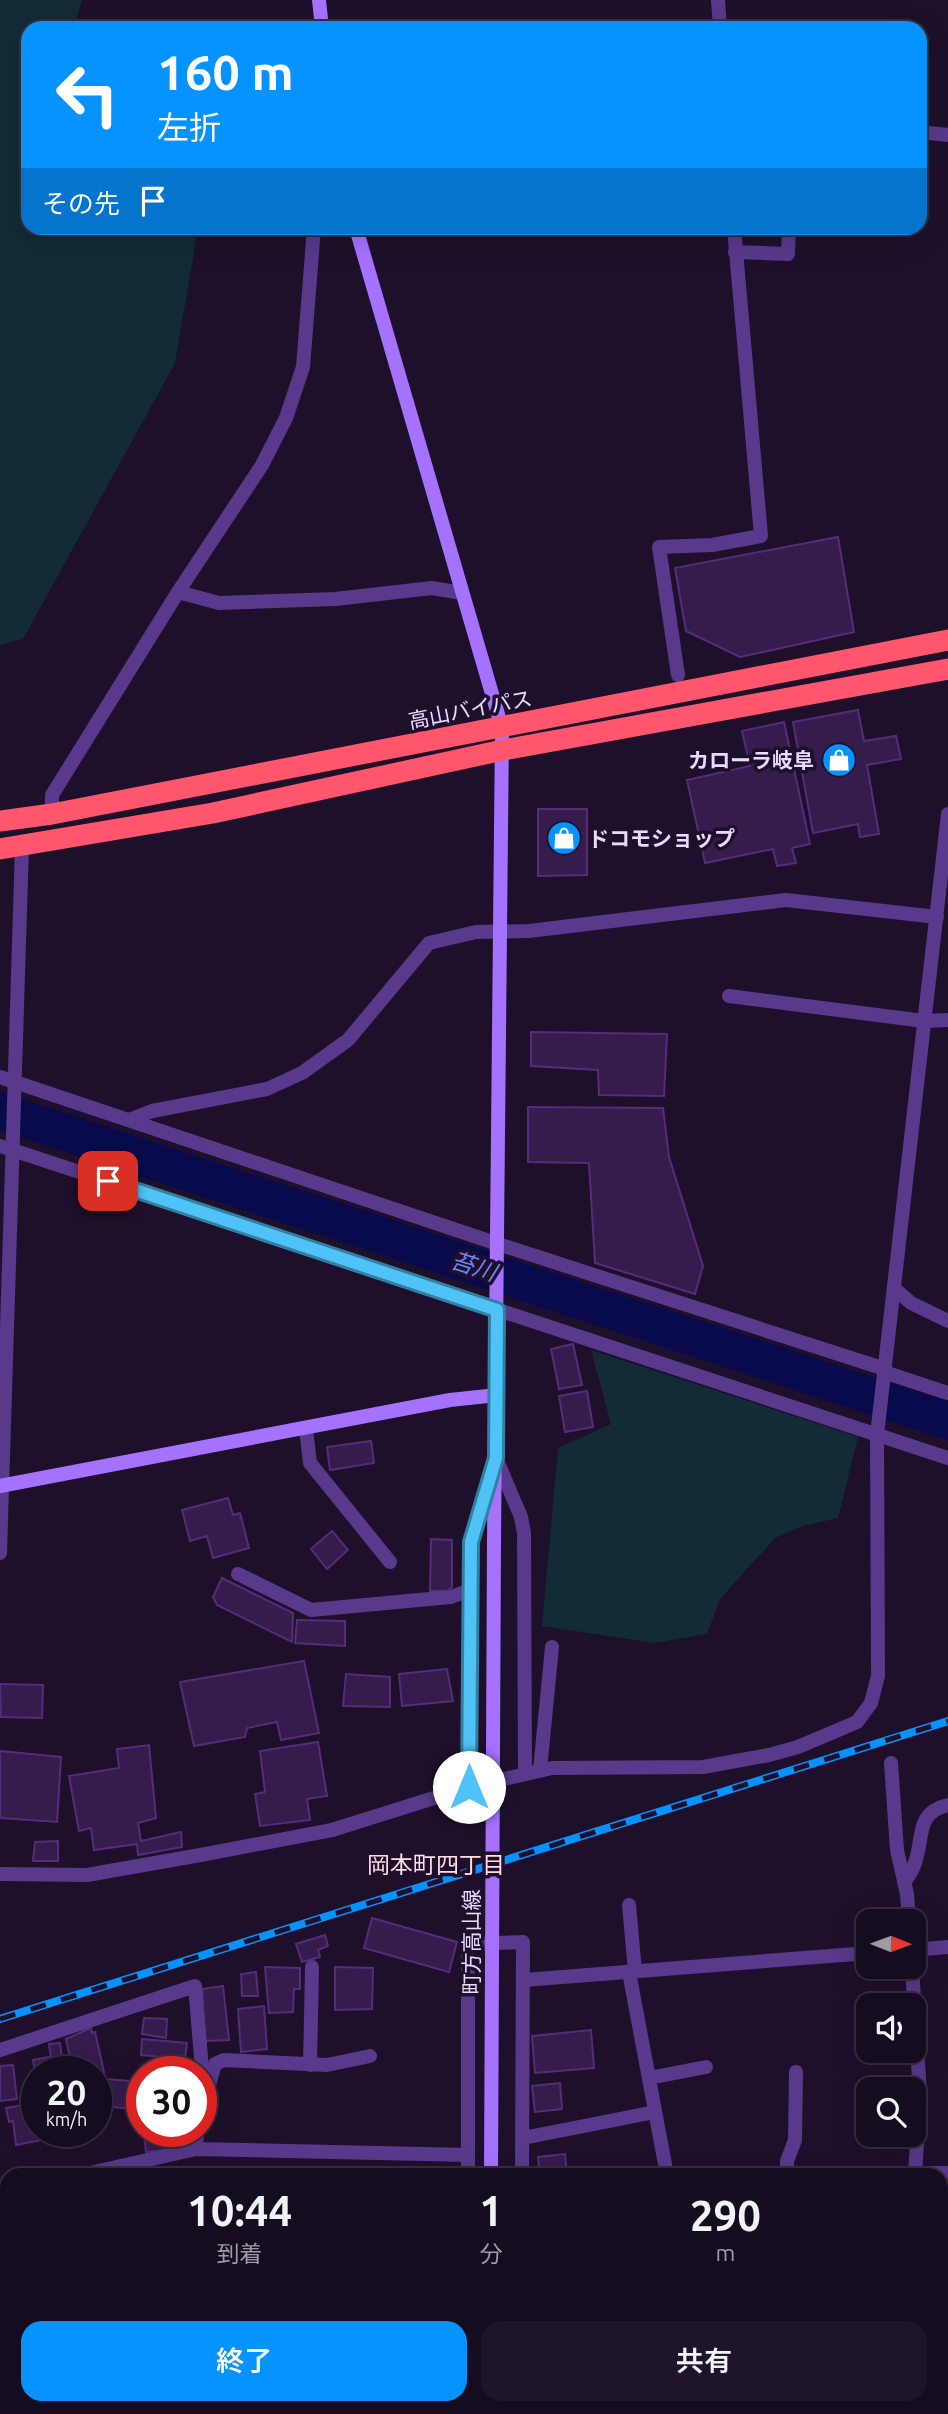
<!DOCTYPE html>
<html lang="ja">
<head>
<meta charset="utf-8">
<style>
  :root { --surface:#160c20; --page:#1f1529; --text:#f1f3f6; --muted:#9e9ba5; --line:#352c3e; --accent:#0692ff }
  body { margin:0; font-family:Ubuntu,"Noto Sans JP",sans-serif; background:var(--page); color:var(--text); height:100vh; display:flex; flex-direction:column; font-size:26px; white-space:nowrap }
  * { box-sizing:border-box; margin:0 }
  p { font-size:23px; color:var(--muted) }
  .icon { flex:none; width:38px; height:38px; fill:none; stroke:currentColor; stroke-width:2; stroke-linecap:round; stroke-linejoin:round }
  .map { position:relative; flex:1; overflow:hidden }
  .side { position:absolute; left:0px; top:2168px; width:948px; height:247px; display:flex; flex-direction:column; background:var(--surface); border-radius:21px 21px 0 0; box-shadow:0 7px 28px #0002,0 0 0 2px var(--line) }
  .side>* { flex:none }
  .guide { position:absolute; left:21px; top:21px; width:906px; height:214px; border-radius:21px; box-shadow:0 7px 28px #0002,0 0 0 2px var(--line); background:#0692ff; color:#fff; overflow:hidden }
  .needle { width:46px; rotate:91deg }
  .buttons { position:absolute; left:856px; top:1909px; display:grid; gap:14px }
  .buttons a { display:grid; place-items:center; width:70px; height:70px; border-radius:14px; background:var(--surface); box-shadow:0 7px 28px #0002,0 0 0 2px var(--line); font-size:35px }
  .speed { position:absolute; left:21px; top:2056px; display:flex; gap:14px; font-size:35px; font-weight:700; text-align:center }
  .speed>* { display:grid; place-content:center; width:91px; height:91px; border-radius:50%; background:var(--surface); box-shadow:0 7px 28px #0002,0 0 0 2px var(--line); line-height:1 }
  .speed small { font-size:18px; font-weight:400 }
  .speed .limit { border:10px solid #d22; background:#fff; color:#111 }
  .pin { position:absolute; display:grid; place-items:center; width:60px; height:60px; color:#fff; margin:-30px; border-radius:14px; box-shadow:0 4px 10px #0006 }
  .me { position:absolute; width:77px; margin:-38px; rotate:0deg; stroke-linejoin:round; filter:drop-shadow(0 0 5px #0008) }
  .turn { display:flex; align-items:center; gap:24px; height:147px; padding:0 21px; font-size:32px }
  .turn .icon { width:91px; height:91px; stroke-width:2.5 }
  .turn b { display:block; font-size:49px; line-height:60px }
  .then { display:flex; align-items:center; height:66px; padding:0 21px; background:#0003; gap:14px; font-size:26px }
  .eta { display:flex; justify-content:space-evenly; align-items:center; height:119px; text-align:center }
  .eta b { font-size:42px; font-weight:600; line-height:49px }
  .cta { display:flex; gap:14px; margin-top:auto; padding:14px 21px }
  .cta a { flex:1; height:80px; border-radius:21px; background:var(--accent); color:#fff; font-size:28px; font-weight:600; line-height:80px; text-align:center }
  .cta a+a { background:var(--page); color:var(--text) }
  .map>svg:first-child { display:block }
  .green { fill:#122b36 }
  .lines { fill:none; stroke-linecap:round; stroke-linejoin:round }
  .river { stroke:#080a4c; stroke-width:37 }
  .building { fill:#361b4d; stroke:#562c7a; stroke-width:2 }
  .street { stroke:#58398c; stroke-width:14 }
  .secondary { stroke:#a571ff; stroke-width:14 }
  .highway { stroke:#ff556d; stroke-width:21 }
  .rail-casing { stroke:#0692ff; stroke-width:8 }
  .rail { stroke:#1e102b; stroke-width:5; stroke-dasharray:16; stroke-linecap:butt }
  .secondary-bridge { stroke:#a571ff; stroke-width:14 }
  .route-casing { stroke:#337fa1; stroke-width:18 }
  .route { stroke:#4fc3f7; stroke-width:12 }
  .labels { text-anchor:middle; dominant-baseline:central; stroke-width:7; stroke-linejoin:round; paint-order:stroke }
  .street-label { font-size:21px; fill:#ebdaff; stroke:#1e102b }
  .poi-label { font-size:21px; font-weight:bold; fill:#ebdaff; stroke:#1e102b; text-anchor:end }
  .water-label { font-size:23px; font-style:italic; fill:#6886ff; stroke:#1e102b }
  .neighbourhood-label { font-size:23px; fill:#ffdce7; stroke:#1e102b }
</style>
</head>
<body>
<div class="map">
<svg width="948" height="2414" viewBox="0 0 948 2414">
  <rect width="100%" height="100%" fill="#1e102b"/>
  <!-- green -->
  <g class="green">
    <path d="M0 0H82L74 28H28V228H198L175 363 23 639 0 645Z"/>
    <path d="M591 1350 858 1437 838 1518 802 1526 775 1538 720 1599 707 1634 654 1643 542 1626 558 1448 611 1424Z"/>
  </g>
  <g class="lines">
    <!-- river -->
    <path class="river" d="M0 1111 948 1421"/>
  </g>
  <!-- building -->
  <g class="building">
    <path d="M838 537 854 632 740 657 686 631 675 568Z"/>
    <path d="M858 710 864 741 896 736 901 759 867 765 879 834 860 837 858 824 813 833 793 722Z"/>
    <path d="M784 722 810 844 792 848 796 863 777 866 773 849 705 863 687 780 750 766 742 731Z"/>
    <path d="M538 809H587V875L538 876Z"/>
    <path d="M531 1032 667 1034 664 1096 599 1095 598 1070 531 1066Z"/>
    <path d="M528 1107 663 1108 669 1157 703 1266 695 1294 595 1263 589 1163 528 1162Z"/>
    <path d="M573 1344 582 1385 559 1389 551 1349Z"/>
    <path d="M587 1391 593 1427 565 1432 559 1396Z"/>
    <path d="M371 1441 374 1463 330 1470 327 1447Z"/>
    <path d="M228 1498 233 1515 240 1513 249 1548 213 1558 207 1536 190 1541 182 1510Z"/>
    <path d="M332 1531 348 1550 327 1569 311 1549Z"/>
    <path d="M431 1539 452 1540V1587L447 1591H430Z"/>
    <path d="M222 1578 293 1613 292 1642 217 1605 213 1597Z"/>
    <path d="M297 1620 345 1621V1646L295 1643Z"/>
    <path d="M304 1661 319 1733 281 1740 277 1722 247 1728 245 1737 194 1746 180 1682Z"/>
    <path d="M447 1669 453 1701 402 1706 399 1674Z"/>
    <path d="M346 1674 390 1677V1707L343 1706Z"/>
    <path d="M0 1684 43 1685 42 1718 1 1717Z"/>
    <path d="M318 1742 327 1796 307 1799 310 1820 260 1826 255 1794 265 1792 260 1751Z"/>
    <path d="M149 1745 156 1818 138 1823 141 1841 181 1832 182 1847 138 1855 137 1844 94 1850 91 1828 79 1831 69 1776 119 1768 117 1749Z"/>
    <path d="M0 1751 61 1757 57 1822 0 1818Z"/>
    <path d="M58 1841V1861H33L35 1842Z"/>
    <path d="M372 1918 457 1942 449 1972 364 1948Z"/>
    <path d="M325 1935 328 1946 318 1950 320 1957 302 1962 296 1944Z"/>
    <path d="M265 1967 300 1968V1989H294L293 2012 269 2013Z"/>
    <path d="M335 1967 373 1968 372 2009 335 2010Z"/>
    <path d="M256 1972 258 1996H242L241 1974Z"/>
    <path d="M223 1986 229 2040 205 2041 202 1989Z"/>
    <path d="M264 2006 267 2049 241 2052 238 2009Z"/>
    <path d="M144 2018 167 2019 166 2038 142 2034Z"/>
    <path d="M91 2028 92 2033 95 2032 104 2072H69L68 2064 71 2062 66 2039Z"/>
    <path d="M591 2030 594 2068 535 2073 532 2036Z"/>
    <path d="M142 2039 187 2043 185 2059 141 2055Z"/>
    <path d="M60 2043 62 2059 65 2058 67 2072H53L49 2044Z"/>
    <path d="M49 2057 51 2072H37V2082L33 2060Z"/>
    <path d="M13 2065 17 2099 0 2101V2066Z"/>
    <path d="M105 2079 142 2082V2110L103 2106Z"/>
    <path d="M560 2083 562 2109 535 2112 532 2086Z"/>
    <path d="M35 2103 37 2132H56L57 2137 16 2145 13 2121 9 2122 6 2108Z"/>
    <path d="M144 2132H164L166 2150 146 2152Z"/>
    <path d="M167 2132H181L182 2143 168 2144Z"/>
    <path d="M565 2154 567 2175H540L538 2157Z"/>
    <path d="M404 2172 454 2173V2175H404Z"/>
    <path d="M152 2408H182V2414H154Z"/>
    <path d="M244 2408H282V2414H245Z"/>
  </g>
  <g class="lines">
    <!-- street -->
    <g class="street">
      <path d="M718 0 720 28"/>
      <path d="M920 132 948 135"/>
      <path d="M735 252 788 254 789 228"/>
      <path d="M178 592 219 603 335 599 432 588 462 593"/>
      <path d="M678 675 659 547 712 545 761 536 734 228"/>
      <path d="M52 814V795L178 592 262 465 286 418 303 367 314 228"/>
      <path d="M729 996 924 1021 948 1020"/>
      <path d="M0 1077 498 1244 885 1369"/>
      <path d="M129 1120 152 1111 267 1089 302 1073 348 1040 429 943 476 932 529 931 786 900 937 917"/>
      <path d="M0 1146 948 1458"/>
      <path d="M895 1289 911 1303 948 1321"/>
      <path d="M884 1372 948 1393"/>
      <path d="M306 1429 310 1463 390 1562"/>
      <path d="M496 1458 521 1517 524 1533 525 1774"/>
      <path d="M0 1553 22 846"/>
      <path d="M238 1574 311 1610 451 1597 470 1590"/>
      <path d="M891 1763 897 1850 907 1894 909 1922"/>
      <path d="M540 1770 552 1647"/>
      <path d="M469 1787 471 1542 493 1466"/>
      <path d="M0 1874 87 1875 206 1854 332 1830 469 1787 552 1768 703 1767 769 1755 798 1747 857 1722 871 1703 878 1676 877 1435 948 814"/>
      <path d="M904 1882C931 1851 907 1814 948 1805"/>
      <path d="M629 1905 635 1971"/>
      <path d="M914 1950 948 1947"/>
      <path d="M912 1967 920 2095 915 2175"/>
      <path d="M629 1972 667 2175"/>
      <path d="M524 1980 868 1953"/>
      <path d="M0 2050 195 1986 202 2069 212 2074 201 2117"/>
      <path d="M310 2065 312 1967"/>
      <path d="M212 2074 215 2064 224 2060 327 2065 370 2056"/>
      <path d="M649 2078 706 2067"/>
      <path d="M523 2138 655 2112"/>
      <path d="M196 2149 197 2132"/>
      <path d="M915 2173H948"/>
      <path d="M81 2175 196 2149 468 2155"/>
      <path d="M468 2175V1944L523 1942 522 2175"/>
      <path d="M787 2175V2161L795 2140 796 2072"/>
      <path d="M0 2193 7 2191"/>
      <path d="M857 2408 858 2414"/>
    </g>
    <!-- secondary -->
    <g class="secondary">
      <path d="M319 0 322 28"/>
      <path d="M356 228 502 728 494 1541"/>
      <path d="M0 1486 450 1400 497 1395"/>
      <path d="M942 2391H948"/>
      <path d="M490 2414V2408"/>
      <path d="M533 2414 649 2408"/>
    </g>
    <!-- highway -->
    <g class="highway">
      <path d="M0 821 52 814 948 640"/>
      <path d="M0 849 213 813 503 750 948 669"/>
    </g>
    <!-- rail casing -->
    <g class="rail-casing">
      <path id="rail" d="M0 2019 948 1721"/>
    </g>
    <!-- rail -->
    <use href="#rail" class="rail"/>
    <!-- secondary-bridge -->
    <path class="secondary-bridge" d="M491 2175 494 1541"/>
  </g>
  <g class="lines">
    <!-- route casing -->
    <g class="route-casing">
      <path id="route" d="M108 1181 497 1310 496 1458 471 1542 469 1787"/>
    </g>
    <!-- route -->
    <use href="#route" class="route"/>
  </g>
  <!-- icons -->
  <defs>
    <g id="shop-disc" transform="scale(1.75)"><circle r="9.5" fill="#0692ff" stroke="#1e102b"/><path d="M-5-2.5h2.3a2.7 3.5 0 0 1 5.4 0H5L5.5 6h-11ZM-1.5-2.5h3a1.5 2.3 0 0 0-3 0Z" fill="#fff"/></g>
  </defs>
  <g fill-rule="evenodd">
    <use href="#shop-disc" x="839" y="760"/>
    <use href="#shop-disc" x="564" y="838"/>
  </g>
  <g class="labels">
    <!-- street labels -->
    <g class="street-label">
      <text transform="translate(470 709) rotate(-11)">高山バイパス</text>
      <text transform="translate(471 1942) rotate(-90)">町方高山線</text>
    </g>
    <!-- poi labels -->
    <g class="poi-label">
      <text x="814" y="760">カローラ岐阜</text>
      <text x="588" y="838" text-anchor="start">ドコモショップ</text>
    </g>
    <!-- water labels -->
    <g class="water-label">
      <text transform="translate(474 1266) rotate(18)">苔川</text>
    </g>
    <!-- neighbourhood labels -->
    <g class="neighbourhood-label">
      <text x="436" y="1864">岡本町四丁目</text>
    </g>
  </g>
</svg>
<div class="buttons">
<a><svg class="needle" viewBox="-14 -14 28 28"><path d="M0-13l5 13h-10z" fill="#e53935"/><path d="M0 13l5-13h-10z" fill="#9e9ba5"/></svg></a>
<a><svg class="icon" aria-label="sound" viewBox="0 0 24 24"><path d="M4 9h4l5-4v14l-5-4H4zM17 9q2 3 0 6"/></svg></a>
<a><svg class="icon" aria-label="search" viewBox="0 0 24 24"><circle cx="10" cy="10" r="6"/><path d="M15 15l6 6"/></svg></a>
</div>
<div class="speed"><div>20<small>km/h</small></div><div class="limit">30</div></div>
<div class="pin" style="left:108px;top:1181px;background:#d93025"><svg class="icon" aria-label="arrive" viewBox="0 0 24 24"><path d="M6 21V4h12l-3 4 3 4H6"/></svg></div>
<svg class="me" style="left:469px;top:1787px" viewBox="-20 -20 40 40"><circle r="19" fill="#fff"/><path d="M0-13L10 11 0 6-10 11z" fill="#4fc3f7"/></svg>
<div class="guide">
<div class="turn"><svg class="icon" aria-label="left" viewBox="0 0 24 24"><path d="M17 20v-9H6M10 6l-5 5 5 5"/></svg><div><b>160 m</b>左折</div></div>
<div class="then">その先<svg class="icon" aria-label="arrive" viewBox="0 0 24 24"><path d="M6 21V4h12l-3 4 3 4H6"/></svg></div>
</div>
<section class="side">
<div class="eta">
<div><b>10:44</b><p>到着</p></div>
<div><b>1</b><p>分</p></div>
<div><b>290</b><p>m</p></div>
</div>
<div class="cta"><a>終了</a><a>共有</a></div>
</section>
</div>
</body>
</html>
